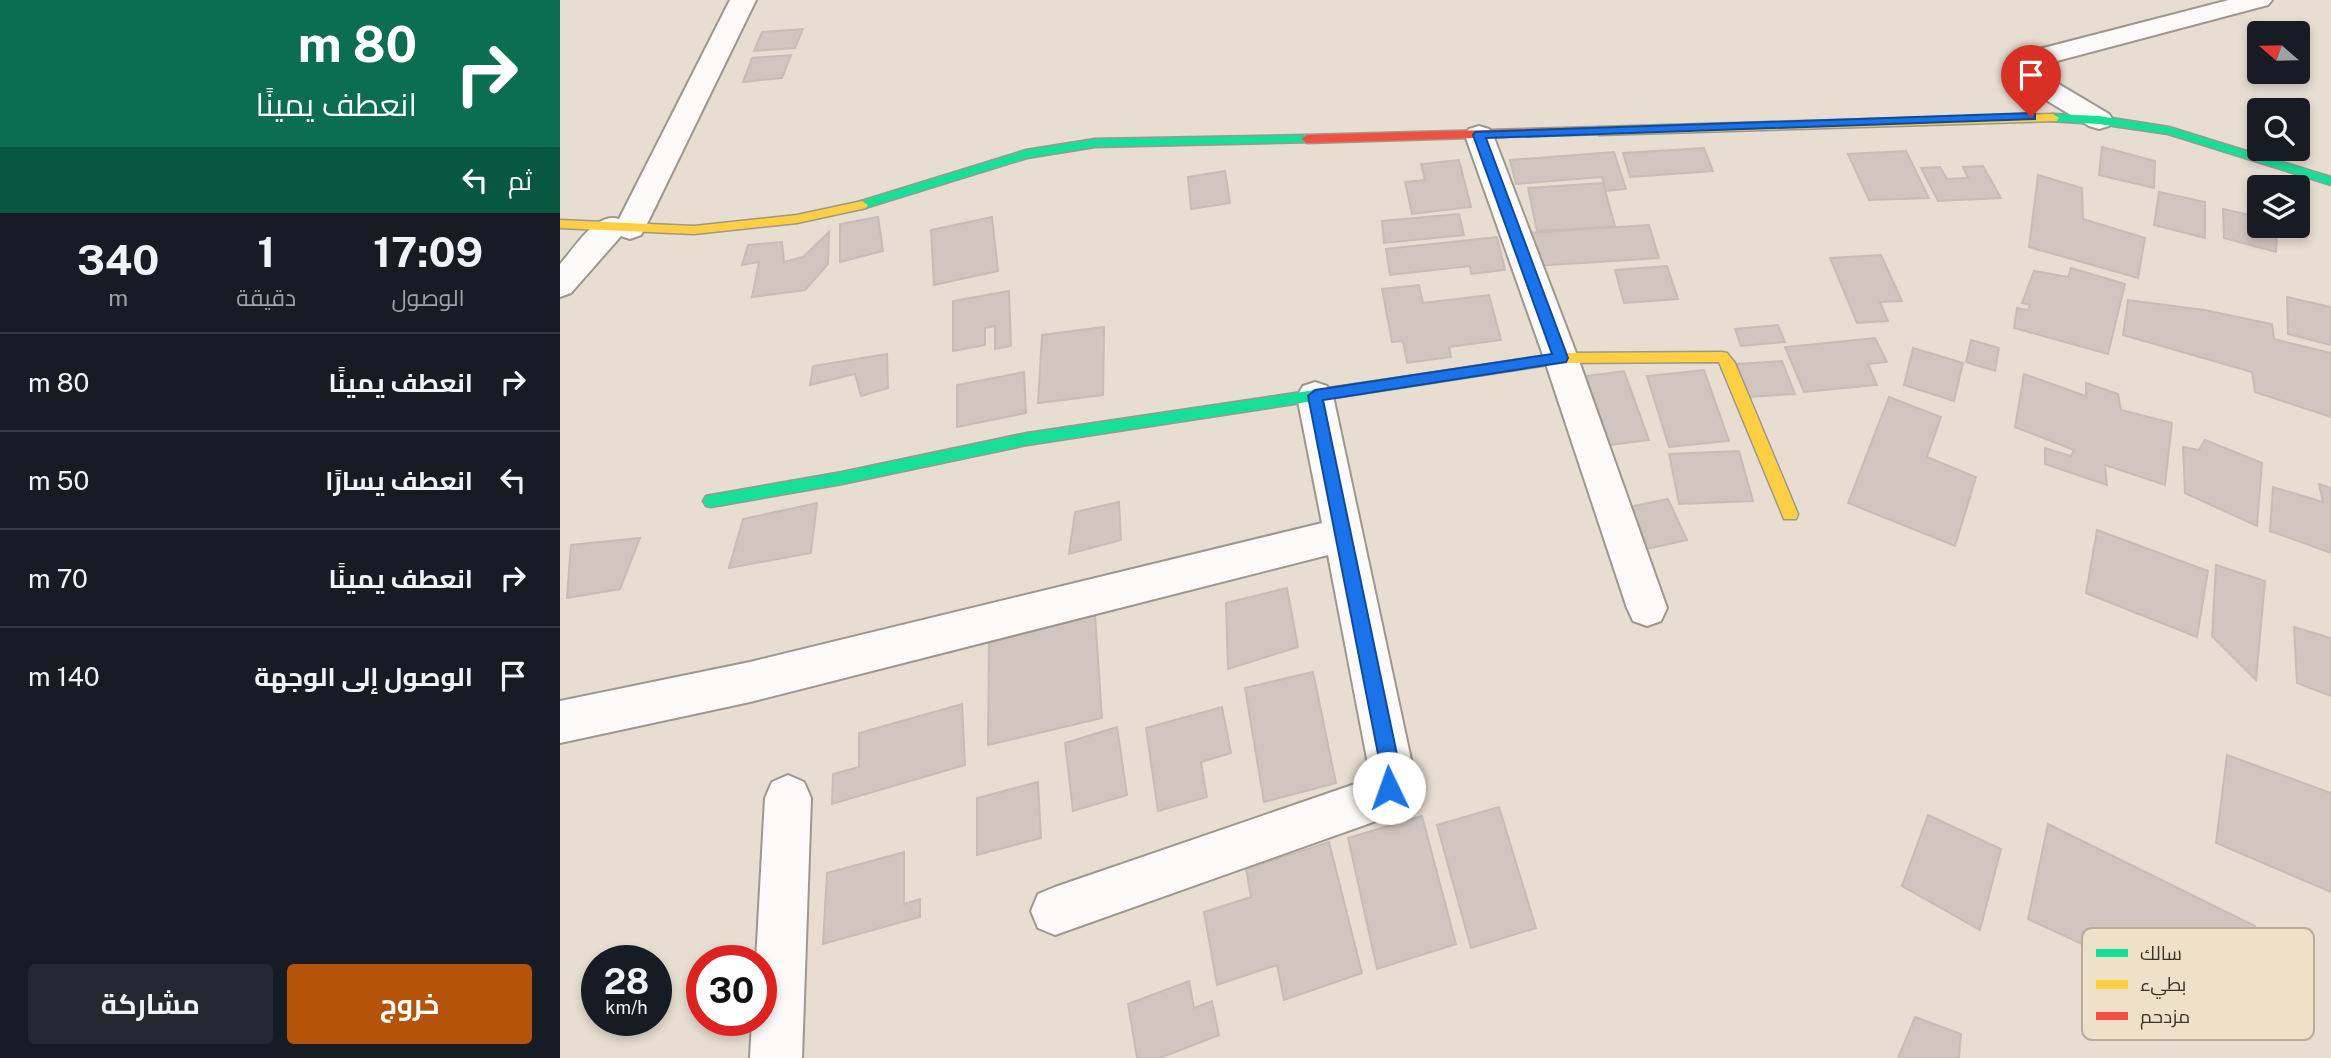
<!DOCTYPE html>
<html lang="ar">
<head>
<meta charset="utf-8">
<style>
  :root { --surface:#171b24; --page:#242831; --text:#f1f3f6; --muted:#9ea1a6; --line:#363941; --accent:#b45309 }
  body { margin:0; font-family:"Public Sans",Cairo,sans-serif; background:var(--page); color:var(--text); direction:rtl; height:100vh; display:flex; flex-direction:column; font-size:26px; white-space:nowrap }
  * { box-sizing:border-box; margin:0 }
  p { font-size:23px; color:var(--muted) }
  .icon { flex:none; width:38px; height:38px; fill:none; stroke:currentColor; stroke-width:2; stroke-linecap:round; stroke-linejoin:round }
  .map { position:relative; flex:1; overflow:hidden; direction:ltr }
  .drawer { display:flex; flex-direction:column; background:var(--surface); width:560px }
  .drawer>* { flex:none }
  .guide { background:#0b6e4f; color:#fff; overflow:hidden }
  .needle { width:46px; rotate:290deg }
  .buttons { position:absolute; left:1687px; top:21px; display:grid; gap:14px }
  .buttons a { display:grid; place-items:center; width:63px; height:63px; border-radius:7px; background:var(--surface); box-shadow:0 4px 10px #0003; font-size:35px }
  .speed { position:absolute; left:21px; top:945px; display:flex; gap:14px; font-size:35px; font-weight:700; text-align:center }
  .speed>* { display:grid; place-content:center; width:91px; height:91px; border-radius:50%; background:var(--surface); box-shadow:0 4px 10px #0003; line-height:1 }
  .speed small { font-size:18px; font-weight:400 }
  .speed .limit { border:10px solid #d22; background:#fff; color:#111 }
  .pin { position:absolute; display:grid; place-items:center; width:60px; height:60px; color:#fff; margin:-72px -30px; border-radius:50% 50% 50% 0; rotate:-45deg; box-shadow:0 0 7px #0007 }
  .pin .icon { rotate:45deg }
  .me { position:absolute; width:77px; margin:-38px; rotate:357deg; stroke-linejoin:round; filter:drop-shadow(0 0 5px #0008) }
  .turn { display:flex; align-items:center; gap:24px; height:147px; padding:0 28px; font-size:32px }
  .turn .icon { width:91px; height:91px; stroke-width:2.5 }
  .turn b { display:block; font-size:49px; line-height:60px }
  .then { display:flex; align-items:center; height:66px; padding:0 28px; background:#0003; gap:14px; font-size:26px }
  .eta { display:flex; justify-content:space-evenly; align-items:center; height:119px; text-align:center }
  .eta b { font-size:42px; font-weight:700; line-height:49px }
  .cta { display:flex; gap:14px; margin-top:auto; padding:14px 28px }
  .cta a { flex:1; height:80px; border-radius:7px; background:var(--accent); color:#fff; font-size:28px; font-weight:700; line-height:80px; text-align:center }
  .cta a+a { background:var(--page); color:var(--text) }
  ul { padding:0; list-style:none }
  li { display:flex; align-items:center; gap:21px; height:98px; padding:0 28px; border-top:2px solid var(--line) }
  li div { flex:1 }
  li b { display:block; font-size:26px }
  li em { font-style:normal }
  main { display:flex; flex:1; min-height:0 }
  .map>svg:first-child { display:block }
  .building { fill:#d1c5bf; stroke:#c6bdb6; stroke-width:2 }
  .lines { fill:none; stroke-linecap:round; stroke-linejoin:round }
  .street-casing { stroke:#9d978d; stroke-width:4 }
  .fast-casing { stroke:#9d978d; stroke-width:3 }
  .slow-casing { stroke:#9d978d; stroke-width:3 }
  .jam-casing { stroke:#9d978d; stroke-width:3 }
  .street { fill:#fbfaf8; fill-rule:evenodd }
  .fast { fill:#16e098; fill-rule:evenodd }
  .slow { fill:#ffcf43; fill-rule:evenodd }
  .jam { fill:#f24e42; fill-rule:evenodd }
  .route { fill:#1a73e8; stroke:#114b97; stroke-width:2 }
  .key { fill:#efe0c9; stroke:#b9ac9a; stroke-width:2 }
  .key-label { font-size:19px; fill:#3a342b }
</style>
</head>
<body>
<main>
<div class="map">
<svg width="1771" height="1058" viewBox="0 0 1771 1058">
  <rect width="100%" height="100%" fill="#e7ded1"/>
  <!-- building -->
  <g class="building">
    <path d="M243 29 235 48 194 51 202 32Z"/>
    <path d="M231 55 222 78 183 82 192 58Z"/>
    <path d="M1542 147 1595 161 1594 188 1539 175Z"/>
    <path d="M1144 148 1153 171 1070 177 1063 153Z"/>
    <path d="M1346 151 1369 198 1309 200 1288 154Z"/>
    <path d="M1054 152 1066 189 1046 191 1042 177 956 184 950 160Z"/>
    <path d="M899 160 911 207 852 214 845 182 865 180 861 164Z"/>
    <path d="M1423 166 1441 198 1378 201 1361 168 1380 167 1387 179 1408 178 1403 167Z"/>
    <path d="M665 171 670 203 631 209 628 177Z"/>
    <path d="M1478 175 1522 188 1523 219 1585 238 1578 278 1469 247Z"/>
    <path d="M1043 183 1055 226 977 231 968 188Z"/>
    <path d="M1599 192 1645 202V238L1594 225Z"/>
    <path d="M1663 209 1699 217V226H1717L1716 252 1664 238Z"/>
    <path d="M899 214 904 235 824 243 822 221Z"/>
    <path d="M318 217 323 251 280 262V224Z"/>
    <path d="M432 217 438 271 374 285 371 230Z"/>
    <path d="M1089 225 1099 258 975 266 968 233Z"/>
    <path d="M269 232 268 264 245 290 192 297 199 262 182 265 188 245 222 242 224 262 243 257Z"/>
    <path d="M937 237 945 270 911 274 910 266 830 275 826 249Z"/>
    <path d="M1321 255 1342 301 1320 302 1328 321 1297 323 1270 258Z"/>
    <path d="M1107 266 1118 299 1064 303 1055 270Z"/>
    <path d="M1511 268 1565 284 1548 354 1454 328 1457 308 1468 310 1470 305 1462 303 1474 271 1508 277Z"/>
    <path d="M859 285 863 303 929 295 941 340 889 347 891 357 847 363 843 341 832 342 822 289Z"/>
    <path d="M449 291 451 346 435 349V326L425 328V345L393 351V301Z"/>
    <path d="M1727 297 1771 307V345L1728 334Z"/>
    <path d="M1568 300 1644 310 1712 324 1714 339 1771 353V417L1695 392 1692 372 1563 335Z"/>
    <path d="M1218 325 1225 342 1181 346 1175 329Z"/>
    <path d="M544 327 543 395 478 403 482 335Z"/>
    <path d="M1315 338 1327 362 1308 364 1317 385 1244 392 1225 347Z"/>
    <path d="M1411 340 1439 348 1435 371 1406 362Z"/>
    <path d="M1353 348 1403 363 1394 401 1344 385Z"/>
    <path d="M327 354 328 388 301 396 295 374 250 385 253 366Z"/>
    <path d="M1222 361 1235 394 1187 397 1176 364Z"/>
    <path d="M1144 370 1169 441 1109 447 1087 376Z"/>
    <path d="M1064 371 1089 440 1043 446 1034 419H1040L1026 376Z"/>
    <path d="M464 372 466 413 397 427V385Z"/>
    <path d="M1464 374 1526 396V383L1558 394 1561 410 1612 423 1605 485 1545 465 1547 485 1485 464V448L1511 456 1514 450 1455 427Z"/>
    <path d="M1329 397 1381 417 1367 457 1416 477 1395 546 1288 503Z"/>
    <path d="M1645 440 1702 463 1697 526 1625 493 1623 447 1639 450Z"/>
    <path d="M1179 451 1193 501 1119 504 1109 454Z"/>
    <path d="M1759 484 1771 488V553L1710 531 1713 487 1763 502Z"/>
    <path d="M1108 499 1127 540 1077 551 1059 509Z"/>
    <path d="M559 502 561 540 509 554 515 512Z"/>
    <path d="M257 503 251 553 169 568 183 519Z"/>
    <path d="M1537 530 1648 571 1637 637 1526 593Z"/>
    <path d="M80 538 60 589 7 598 11 545Z"/>
    <path d="M1656 565 1705 581 1696 680 1652 636Z"/>
    <path d="M727 588 738 647 668 669 666 603Z"/>
    <path d="M535 615 542 718 428 745 429 638Z"/>
    <path d="M1734 627 1771 638V696L1737 683Z"/>
    <path d="M753 672 776 783 704 802 685 688Z"/>
    <path d="M402 704 405 765 272 804 273 774 299 767V733Z"/>
    <path d="M662 707 671 753 641 762 647 797 598 811 586 728Z"/>
    <path d="M557 727 567 795 513 811 505 743Z"/>
    <path d="M1667 755 1771 793V892L1656 843Z"/>
    <path d="M478 782 481 838 417 855V798Z"/>
    <path d="M939 807 976 928 911 948 877 825Z"/>
    <path d="M1368 815 1441 849 1420 930 1342 886Z"/>
    <path d="M862 816 896 944 817 969 788 838Z"/>
    <path d="M1488 824 1695 926 1692 1023 1468 919Z"/>
    <path d="M769 842 802 973 724 1000 717 965 657 985 644 912 691 897 686 869Z"/>
    <path d="M344 852V904L360 899V917L263 944 267 873Z"/>
    <path d="M629 981 634 1008 652 1001 659 1035 600 1058H577L568 1004Z"/>
    <path d="M1355 1017 1401 1034 1399 1058H1338Z"/>
  </g>
  <g class="lines">
    <!-- street casing -->
    <g class="street-casing">
      <g id="street">
        <path d="M170 0H196L85 228 81 235 70 239 61 236 11 293 0 297V264C15 248 35 212 59 219Z"/>
        <path d="M1669 0H1712L1708 5 1478 66 1480 73 1549 114 1553 120 1549 126 1539 129 1529 126 1458 83 1451 64 1460 54Z"/>
        <path d="M919 126 929 129 933 135 1018 358 1107 608 1101 621 1087 626 1073 621 1067 608 984 358 905 135 909 129Z"/>
        <path d="M755 382 767 386 773 396 853 769C851 793 849 801 830 816L495 935 478 928 471 911 478 894 495 887 801 782 808 776 809 769 768 555 190 702 0 743V701L190 662 762 523 737 396 743 386Z"/>
        <path d="M228 775 244 782 251 798 242 1058H190L192 1020H201V961H196L205 798 212 782Z"/>
      </g>
    </g>
    <!-- fast casing -->
    <g class="fast-casing">
      <g id="fast">
        <path d="M1493 114 1539 116 1609 127 1771 177V185L1608 134 1539 124 1489 121 1487 118Z"/>
        <path d="M747 135 753 139 751 142 535 147 467 158 302 209 296 205 298 202 466 150 535 139Z"/>
        <path d="M923 365 930 370 923 375 467 445 282 484 151 507 146 506 143 501 146 496 151 495 282 472 467 433Z"/>
      </g>
    </g>
    <!-- slow casing -->
    <g class="slow-casing">
      <g id="slow">
        <path d="M1493 114 1499 118 1497 121 1039 135 1033 131 1039 127Z"/>
        <path d="M302 201 308 205 306 208 237 223 134 234 0 228V220L134 226 237 215Z"/>
        <path d="M1162 352 1167 353 1175 363 1238 514 1236 519H1224L1222 514 1159 362 1001 363 923 375 916 370 923 365 1001 353Z"/>
      </g>
    </g>
    <!-- jam casing -->
    <g class="jam-casing">
      <path id="jam" d="M1039 127 1045 131 1043 134 747 143 741 139 747 135Z"/>
    </g>
    <!-- street -->
    <use href="#street" class="street"/>
    <!-- fast -->
    <use href="#fast" class="fast"/>
    <!-- slow -->
    <use href="#slow" class="slow"/>
    <!-- jam -->
    <use href="#jam" class="jam"/>
  </g>
  <!-- route -->
  <path class="route" d="M1471 113 1475 114V119L926 138 1008 358 1006 362 763 400 840 769 836 794 829 797 823 794 820 788 821 769 748 396 755 390 992 354 913 135 915 132Z"/>
  <!-- legend -->
  <rect x="1522" y="928" width="232" height="112" rx="10" class="key"/>
  <rect x="1536" y="949" width="32" height="8" fill="#16e098"/>
  <rect x="1536" y="980" width="32" height="9" fill="#ffcf43"/>
  <rect x="1536" y="1012" width="32" height="8" fill="#f24e42"/>
  <g class="key-label">
    <text x="1580" y="960">سالك</text>
    <text x="1580" y="991">بطيء</text>
    <text x="1580" y="1023">مزدحم</text>
  </g>
</svg>
<div class="buttons">
<a><svg class="needle" viewBox="-14 -14 28 28"><path d="M0-13l5 13h-10z" fill="#e53935"/><path d="M0 13l5-13h-10z" fill="#9ea1a6"/></svg></a>
<a><svg class="icon" aria-label="search" viewBox="0 0 24 24"><circle cx="10" cy="10" r="6"/><path d="M15 15l6 6"/></svg></a>
<a><svg class="icon" aria-label="layers" viewBox="0 0 24 24"><path d="M12 4l9 5-9 5-9-5zM3 14l9 5 9-5"/></svg></a>
</div>
<div class="speed"><div>28<small>km/h</small></div><div class="limit">30</div></div>
<div class="pin" style="left:1471px;top:117px;background:#d93025"><svg class="icon" aria-label="arrive" viewBox="0 0 24 24"><path d="M6 21V4h12l-3 4 3 4H6"/></svg></div>
<svg class="me" style="left:829px;top:788px" viewBox="-20 -20 40 40"><circle r="19" fill="#fff"/><path d="M0-13L10 11 0 6-10 11z" fill="#1a73e8"/></svg>
</div>
<section class="drawer">
<div class="guide">
<div class="turn"><svg class="icon" aria-label="right" viewBox="0 0 24 24"><path d="M7 20v-9h11M14 6l5 5-5 5"/></svg><div><b>80 m</b>انعطف يمينًا</div></div>
<div class="then">ثم<svg class="icon" aria-label="left" viewBox="0 0 24 24"><path d="M17 20v-9H6M10 6l-5 5 5 5"/></svg></div>
</div>
<div class="eta">
<div><b>17:09</b><p>الوصول</p></div>
<div><b>1</b><p>دقيقة</p></div>
<div><b>340</b><p>m</p></div>
</div>
<ul>
<li><svg class="icon" aria-label="right" viewBox="0 0 24 24"><path d="M7 20v-9h11M14 6l5 5-5 5"/></svg><div><b>انعطف يمينًا</b></div><em>80 m</em></li>
<li><svg class="icon" aria-label="left" viewBox="0 0 24 24"><path d="M17 20v-9H6M10 6l-5 5 5 5"/></svg><div><b>انعطف يسارًا</b></div><em>50 m</em></li>
<li><svg class="icon" aria-label="right" viewBox="0 0 24 24"><path d="M7 20v-9h11M14 6l5 5-5 5"/></svg><div><b>انعطف يمينًا</b></div><em>70 m</em></li>
<li><svg class="icon" aria-label="arrive" viewBox="0 0 24 24"><path d="M6 21V4h12l-3 4 3 4H6"/></svg><div><b>الوصول إلى الوجهة</b></div><em>140 m</em></li>
</ul>
<div class="cta"><a>خروج</a><a>مشاركة</a></div>
</section>
</main>
</body>
</html>
